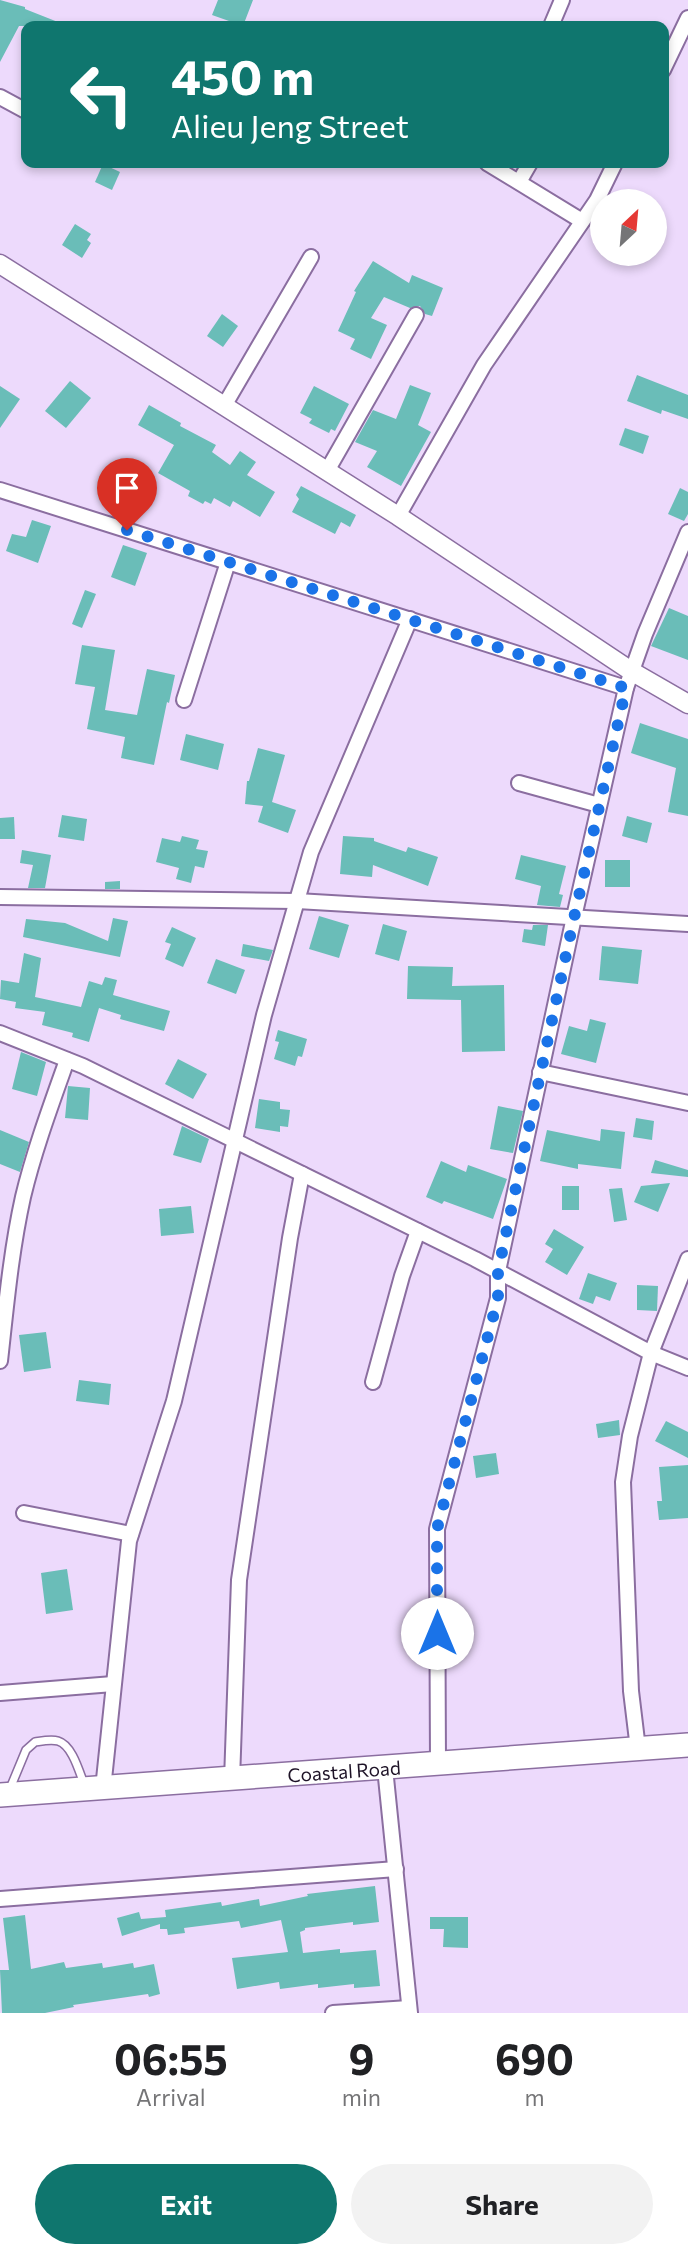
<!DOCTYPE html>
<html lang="en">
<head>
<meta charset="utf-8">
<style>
  :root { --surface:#fff; --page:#f2f2f2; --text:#202124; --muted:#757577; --accent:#0f766e }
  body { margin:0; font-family:Commissioner,sans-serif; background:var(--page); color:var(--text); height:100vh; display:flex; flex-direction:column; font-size:26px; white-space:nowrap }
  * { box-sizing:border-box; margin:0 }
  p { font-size:23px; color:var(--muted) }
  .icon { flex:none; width:38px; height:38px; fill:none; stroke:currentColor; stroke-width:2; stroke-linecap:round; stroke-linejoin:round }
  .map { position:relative; height:2013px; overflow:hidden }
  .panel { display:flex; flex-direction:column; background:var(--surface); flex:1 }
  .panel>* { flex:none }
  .guide { position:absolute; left:21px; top:21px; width:648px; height:147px; border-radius:14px; box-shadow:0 4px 10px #0003; background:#0f766e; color:#fff; overflow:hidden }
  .needle { width:46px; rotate:26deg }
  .fabs { position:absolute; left:590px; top:189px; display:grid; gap:14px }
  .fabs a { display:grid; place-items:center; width:77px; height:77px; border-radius:50%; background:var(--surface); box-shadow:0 4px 10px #0003; font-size:35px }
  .pin { position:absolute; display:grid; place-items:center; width:60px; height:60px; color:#fff; margin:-72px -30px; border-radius:50% 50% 50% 0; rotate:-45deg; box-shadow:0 0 7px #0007 }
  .pin .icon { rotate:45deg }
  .me { position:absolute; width:77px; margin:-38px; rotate:0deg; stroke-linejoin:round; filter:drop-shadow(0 0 5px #0008) }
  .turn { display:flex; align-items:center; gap:24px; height:147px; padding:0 35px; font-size:32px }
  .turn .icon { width:91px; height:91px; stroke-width:2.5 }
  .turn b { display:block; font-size:49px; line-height:60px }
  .eta { display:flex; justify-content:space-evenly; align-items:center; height:119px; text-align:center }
  .eta b { font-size:42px; font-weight:700; line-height:49px }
  .button { display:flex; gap:14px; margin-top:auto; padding:14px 35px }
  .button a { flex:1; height:80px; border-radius:42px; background:var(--accent); color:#fff; font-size:28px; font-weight:700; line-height:80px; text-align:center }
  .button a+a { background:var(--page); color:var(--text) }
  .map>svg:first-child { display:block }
  .building { fill:#6abdb8 }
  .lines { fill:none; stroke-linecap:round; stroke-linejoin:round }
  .service-casing { stroke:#8b6ea0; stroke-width:10 }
  .minor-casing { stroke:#8b6ea0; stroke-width:18 }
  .tertiary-casing { stroke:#8b6ea0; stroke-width:21 }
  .primary-casing { stroke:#8b6ea0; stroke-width:26 }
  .service { stroke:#fff; stroke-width:7 }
  .minor { stroke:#fff; stroke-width:14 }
  .tertiary { stroke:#fff; stroke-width:18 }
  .primary { stroke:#fff; stroke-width:23 }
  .route { stroke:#1a73e8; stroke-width:12; stroke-dasharray:0 21.6 }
  .labels { text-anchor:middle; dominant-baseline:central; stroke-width:5; stroke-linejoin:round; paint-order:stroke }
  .street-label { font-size:19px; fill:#1e1327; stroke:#fff }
</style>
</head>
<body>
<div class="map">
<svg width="688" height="2013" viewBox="0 0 688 2013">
  <rect width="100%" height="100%" fill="#eddafc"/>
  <!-- building -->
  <g class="building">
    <path d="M0 0 25 7V9L68 26H19L0 62Z"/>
    <path d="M218 0H253L243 26H227L229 21 212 15Z"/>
    <path d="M103 164 120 172 112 190 95 182Z"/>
    <path d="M75 224 91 234 87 240 91 243 82 258 62 245Z"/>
    <path d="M373 261 409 283 412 275 443 288 432 316 425 314 420 306 410 308 384 297 371 318 387 325 371 359 350 349 355 339 338 331 356 292 354 291Z"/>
    <path d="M222 314 238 326 223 347 207 336Z"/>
    <path d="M637 375 688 395V419L662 410 661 414 627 401Z"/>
    <path d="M70 381 91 398 66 428 45 411Z"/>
    <path d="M410 385 431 393 418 425 431 432 401 486 367 467 377 451 355 442 373 410 396 419Z"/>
    <path d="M0 386 20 399 0 428Z"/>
    <path d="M314 386 349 404 335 431 331 429 329 433 309 423 312 419 300 413Z"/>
    <path d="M149 405 181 423 180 426 216 445 212 452 230 465 240 451 256 462 247 475 275 492 260 517 233 501 230 507 214 498 211 504 205 501 203 504 188 496 190 491 158 473 174 445 138 425Z"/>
    <path d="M625 428 649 436 643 454 619 445Z"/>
    <path d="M301 486 356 515 350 527 341 522 335 534 292 512 299 499 296 495Z"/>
    <path d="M680 488 688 492V514L684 521 668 514Z"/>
    <path d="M32 520 51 526 38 563 6 551 12 534 26 537Z"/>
    <path d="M123 545 147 553 135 586 111 577Z"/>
    <path d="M85 590 96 594 82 628 72 624Z"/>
    <path d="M669 608 688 616V660L651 646Z"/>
    <path d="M82 645 115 650 105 710 137 715 147 669 175 675 169 703 167 702 154 765 121 758 125 737 87 729 95 687 75 684Z"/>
    <path d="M640 723 688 739V816L668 812 676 768 631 753Z"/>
    <path d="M186 734 224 744 218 770 180 760Z"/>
    <path d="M258 748 285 755 272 802 296 810 288 833 258 822 263 806 245 804 247 781H249Z"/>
    <path d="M62 815 87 819 84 841 58 837Z"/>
    <path d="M627 816 652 823 647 843 622 836Z"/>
    <path d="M14 817 15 839H0V818Z"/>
    <path d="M182 836 199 840 196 849 208 851 204 868 195 866 191 883 176 879 179 868 156 862 162 838 180 842Z"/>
    <path d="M343 836 374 838V841L406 852 408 847 438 857 428 886 373 865 372 877 340 874Z"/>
    <path d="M22 850 51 855 45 888H28L33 865 20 863Z"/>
    <path d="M521 855 566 866 559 894 563 895 560 907 537 905 541 886 515 879Z"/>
    <rect x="605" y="860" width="25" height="27"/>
    <path d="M120 881V889H105V882Z"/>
    <path d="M319 916 349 925 339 958 309 949Z"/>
    <path d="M113 918 128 921 120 957 23 937 26 919 65 923 108 941Z"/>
    <path d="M383 924 407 931 399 961 375 954Z"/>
    <path d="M533 925H548L545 946 522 942 524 929 532 930Z"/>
    <path d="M172 927 196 938 183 967 165 959 171 944 165 942Z"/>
    <path d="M243 944 273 950 269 961 241 956Z"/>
    <path d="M602 946 642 950 638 984 599 980Z"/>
    <path d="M24 953 41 958 35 997 81 1007 89 981 102 985 105 977 117 980 113 995 170 1011 164 1031 120 1019 121 1015 99 1008 89 1042 72 1037 73 1033 42 1025 45 1012 15 1008 16 1002 0 999 1 980 19 983Z"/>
    <path d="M216 959 245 970 236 994 207 983Z"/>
    <path d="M408 966 453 967 452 986 504 985 505 1051 462 1052 461 1000 407 999Z"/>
    <path d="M590 1019 606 1023 596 1063 561 1054 569 1026 587 1031Z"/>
    <path d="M278 1030 307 1039 302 1057 298 1056 295 1066 274 1059 279 1042 275 1041Z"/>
    <path d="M21 1052 46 1062 37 1096 12 1089Z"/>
    <path d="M178 1059 207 1074 193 1099 165 1084Z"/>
    <path d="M68 1086 90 1088 88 1120 65 1118Z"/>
    <path d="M259 1099 280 1102V1109L290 1110 288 1127 280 1126V1132L255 1128Z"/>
    <path d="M498 1106 523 1111 513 1153 490 1149Z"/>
    <path d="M636 1118 654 1121 652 1140 633 1137Z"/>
    <path d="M182 1126 209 1139 201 1163 173 1155Z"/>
    <path d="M601 1129 625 1132 621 1169 578 1164V1169L540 1161 547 1130 600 1141Z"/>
    <path d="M0 1130 29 1142 20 1172 0 1164Z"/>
    <path d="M655 1160 688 1170V1177L651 1173Z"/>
    <path d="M441 1161 466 1172 468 1165 507 1179 493 1219 444 1201 442 1204 426 1197Z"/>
    <path d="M670 1183 658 1212 634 1202 641 1186Z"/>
    <rect x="562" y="1186" width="17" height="24"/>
    <path d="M622 1188 627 1220 614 1222 609 1189Z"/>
    <path d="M191 1206 194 1233 161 1236 159 1209Z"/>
    <path d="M554 1229 584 1247 567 1275 545 1262 553 1249 545 1244Z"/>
    <path d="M588 1273 617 1283 610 1301 596 1296 593 1304 579 1299Z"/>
    <path d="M637 1285 658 1286 657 1311 637 1310Z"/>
    <path d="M46 1332 51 1368 24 1372 19 1335Z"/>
    <path d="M79 1380 111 1384 109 1405 76 1401Z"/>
    <path d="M619 1420 620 1435 598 1438 596 1424Z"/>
    <path d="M666 1421 688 1432V1458L655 1441Z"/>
    <path d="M496 1453 499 1474 476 1478 473 1456Z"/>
    <path d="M688 1465V1518L659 1520 657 1501H662L659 1467Z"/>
    <path d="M67 1569 73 1610 46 1614 41 1573Z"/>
    <path d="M375 1886 379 1922 353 1925V1922L305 1928V1930L300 1932 303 1953 340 1949V1953L376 1950 380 1986 354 1988V1984L318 1988V1984L280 1989 279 1982 237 1989 232 1958 288 1952 281 1920 241 1928 239 1921 184 1928 185 1933 168 1935 167 1929H160V1924L122 1936 117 1918 139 1912 141 1919 166 1917 165 1910 221 1902 222 1906 259 1899 260 1906 308 1896 307 1894Z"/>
    <path d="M25 1915 31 1969 64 1962 66 1968 102 1963 103 1968 133 1963 134 1968 154 1964 160 1994 149 1997 148 1994 73 2005 74 2007 45 2013H2L0 1970H9L3 1918Z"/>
    <path d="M430 1917H468V1948L443 1947 444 1929H430Z"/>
  </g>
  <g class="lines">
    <!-- service casing -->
    <g class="service-casing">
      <path id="service" d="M9 1791 26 1750 35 1742C42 1741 51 1739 58 1741 72 1745 79 1771 84 1784"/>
    </g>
    <!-- minor casing -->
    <g class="minor-casing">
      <g id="minor">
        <path d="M551 26 562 0"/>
        <path d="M663 70 688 18"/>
        <path d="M0 97 26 111"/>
        <path d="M487 163 582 221"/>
        <path d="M519 182 530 163"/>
        <path d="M224 406 311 257"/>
        <path d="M327 471 416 315"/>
        <path d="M0 490 626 688"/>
        <path d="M398 516 484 365 597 200 615 163"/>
        <path d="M184 700 228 562"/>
        <path d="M519 783 599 805"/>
        <path d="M0 897 297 901 688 924"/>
        <path d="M0 1033 83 1066 475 1259 651 1353 688 1368"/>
        <path d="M540 1072 688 1103"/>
        <path d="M0 1361C6 1307 11 1251 23 1197 34 1151 51 1105 67 1060"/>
        <path d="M373 1382 402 1276 418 1231"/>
        <path d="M24 1513 131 1534"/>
        <path d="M0 1693 113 1684"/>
        <path d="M638 1749 631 1691 623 1482 630 1436 651 1353 688 1259"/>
        <path d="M438 1764 437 1529 498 1298V1271L574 917 626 688 645 634 688 532"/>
        <path d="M385 1768 410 2013"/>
        <path d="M232 1780 239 1580 290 1238 302 1174"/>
        <path d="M103 1789 129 1541 174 1401 264 1015 311 852 410 619"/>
        <path d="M0 1899 396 1869"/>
        <path d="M333 2013 409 2008"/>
      </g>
    </g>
    <!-- tertiary casing -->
    <g class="tertiary-casing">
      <path id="tertiary" d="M0 264 398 516 631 671 688 704"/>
    </g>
    <!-- primary casing -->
    <g class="primary-casing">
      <path id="primary" d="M0 1795 688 1745"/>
    </g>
    <!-- service -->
    <use href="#service" class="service"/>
    <!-- minor -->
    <use href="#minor" class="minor"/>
    <!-- tertiary -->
    <use href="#tertiary" class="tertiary"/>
    <!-- primary -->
    <use href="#primary" class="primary"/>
  </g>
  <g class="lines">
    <!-- route -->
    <path class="route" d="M127 530 626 688 574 918 498 1271V1298L437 1529V1633"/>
  </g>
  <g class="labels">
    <!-- street labels -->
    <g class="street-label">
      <text transform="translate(344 1771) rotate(-4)">Coastal Road</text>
    </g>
  </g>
</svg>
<div class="fabs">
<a><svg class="needle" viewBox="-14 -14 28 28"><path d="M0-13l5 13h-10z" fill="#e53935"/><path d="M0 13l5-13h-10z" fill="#757577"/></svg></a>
</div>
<div class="pin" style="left:127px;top:530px;background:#d93025"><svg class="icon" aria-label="arrive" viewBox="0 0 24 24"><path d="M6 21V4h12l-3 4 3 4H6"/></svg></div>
<svg class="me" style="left:437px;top:1633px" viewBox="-20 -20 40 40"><circle r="19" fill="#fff"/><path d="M0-13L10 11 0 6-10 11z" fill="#1a73e8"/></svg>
<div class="guide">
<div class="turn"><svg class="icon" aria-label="left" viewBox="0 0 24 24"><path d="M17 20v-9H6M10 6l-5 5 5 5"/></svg><div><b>450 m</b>Alieu Jeng Street</div></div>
</div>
</div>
<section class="panel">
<div class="eta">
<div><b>06:55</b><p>Arrival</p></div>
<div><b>9</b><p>min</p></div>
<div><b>690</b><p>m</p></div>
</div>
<div class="button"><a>Exit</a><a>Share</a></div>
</section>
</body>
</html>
